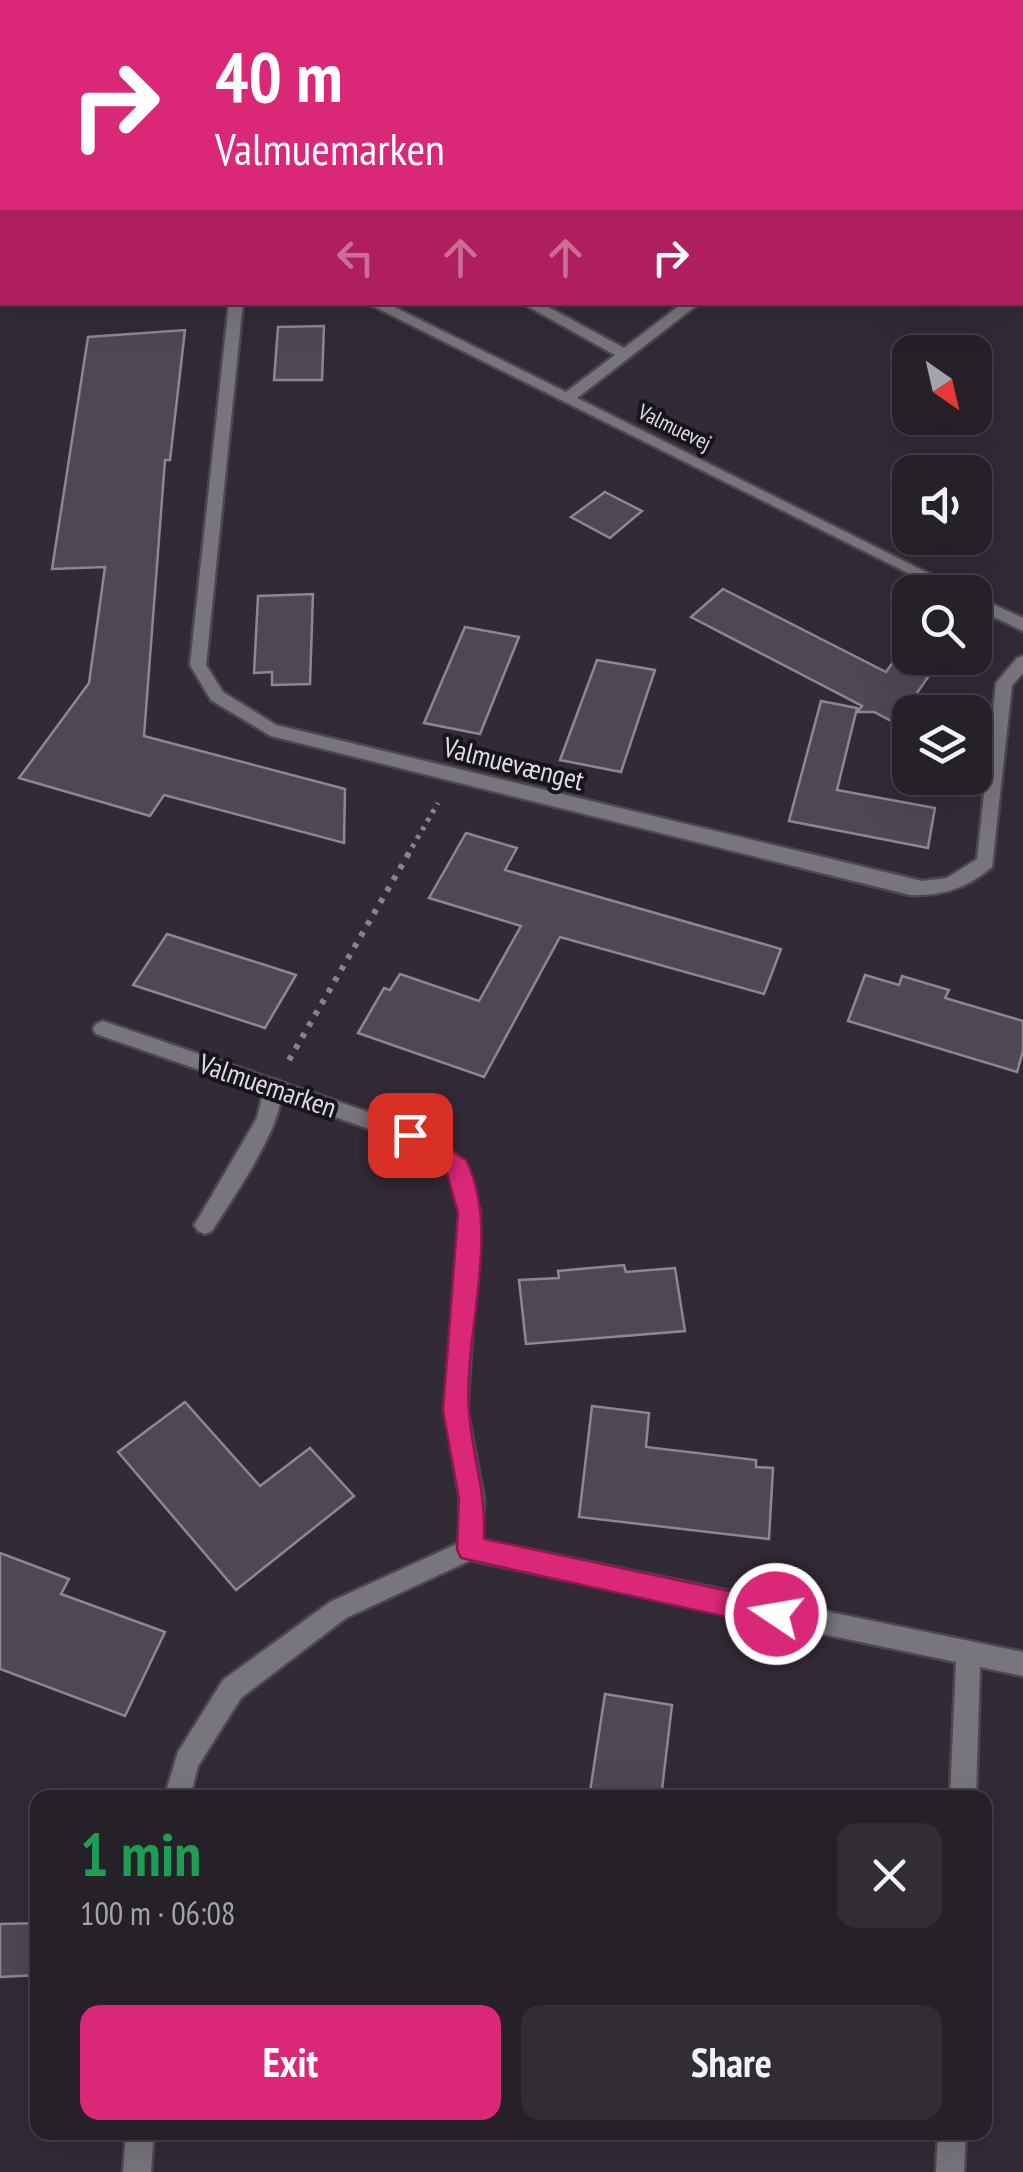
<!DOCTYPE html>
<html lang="en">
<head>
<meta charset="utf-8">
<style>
  :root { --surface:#262029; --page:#322d35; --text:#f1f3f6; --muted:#a4a3a8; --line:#423e46; --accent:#db2777 }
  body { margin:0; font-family:"PT Sans Narrow",sans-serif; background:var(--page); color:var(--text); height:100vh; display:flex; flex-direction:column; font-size:38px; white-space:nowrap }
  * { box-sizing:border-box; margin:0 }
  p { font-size:32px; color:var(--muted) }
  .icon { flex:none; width:55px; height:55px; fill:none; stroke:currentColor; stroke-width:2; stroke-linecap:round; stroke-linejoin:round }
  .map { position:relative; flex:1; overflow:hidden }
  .panel { position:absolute; left:30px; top:1790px; width:962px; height:350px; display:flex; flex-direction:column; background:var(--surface); border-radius:20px; box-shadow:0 10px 40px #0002,0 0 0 2px var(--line) }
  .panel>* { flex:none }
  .banner { position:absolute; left:0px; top:0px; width:1025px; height:305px; box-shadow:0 10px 40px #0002,0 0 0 2px var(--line); background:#db2777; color:#fff; overflow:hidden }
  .needle { width:65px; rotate:146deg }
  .fabs { position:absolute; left:892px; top:335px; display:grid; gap:20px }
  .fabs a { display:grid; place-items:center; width:100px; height:100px; border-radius:20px; background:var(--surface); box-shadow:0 10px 40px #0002,0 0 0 2px var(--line); font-size:50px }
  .pin { position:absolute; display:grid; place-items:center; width:85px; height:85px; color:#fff; margin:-42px; border-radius:20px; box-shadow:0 5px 15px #0006 }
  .me { position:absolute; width:110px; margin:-55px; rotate:282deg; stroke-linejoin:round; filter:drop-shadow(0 0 8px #0008) }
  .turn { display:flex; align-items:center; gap:35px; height:210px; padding:0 50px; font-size:45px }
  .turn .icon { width:130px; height:130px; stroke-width:2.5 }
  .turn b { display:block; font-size:70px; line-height:85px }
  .lanes { display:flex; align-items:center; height:95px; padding:0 50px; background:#0003; justify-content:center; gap:50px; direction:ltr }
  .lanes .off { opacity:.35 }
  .round { display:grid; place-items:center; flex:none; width:105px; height:105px; border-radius:20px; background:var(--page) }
  .summary { display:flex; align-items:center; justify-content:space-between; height:170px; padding:0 50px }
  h1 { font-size:60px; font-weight:800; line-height:75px; color:#1e9e55 }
  .primary-button { display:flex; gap:20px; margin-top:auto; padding:20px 50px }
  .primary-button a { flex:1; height:115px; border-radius:20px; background:var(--accent); color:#fff; font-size:40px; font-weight:800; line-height:115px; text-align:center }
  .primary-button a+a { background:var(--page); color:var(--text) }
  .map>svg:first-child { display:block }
  .building { fill:#4f4854; stroke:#8d8693; stroke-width:2.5 }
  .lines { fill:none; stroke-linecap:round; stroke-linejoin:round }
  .service-casing { stroke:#4e4752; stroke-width:5 }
  .minor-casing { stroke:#4e4752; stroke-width:5 }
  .path-far1 { stroke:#89838d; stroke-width:5; stroke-dasharray:4 6; stroke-linecap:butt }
  .path { stroke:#89838d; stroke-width:6; stroke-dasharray:5 8; stroke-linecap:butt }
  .service { fill:#78757b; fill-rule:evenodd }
  .minor { fill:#78757b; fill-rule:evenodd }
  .route { fill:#db2777; stroke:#8e194d; stroke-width:2.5 }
  .labels { text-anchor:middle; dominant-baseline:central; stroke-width:8; stroke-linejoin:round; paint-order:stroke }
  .far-street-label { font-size:22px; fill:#dfdbe2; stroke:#18151a }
  .street-label { font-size:28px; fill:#dfdbe2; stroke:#18151a }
</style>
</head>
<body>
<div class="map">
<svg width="1023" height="2172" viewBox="0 0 1023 2172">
  <rect width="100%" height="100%" fill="#322b37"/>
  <!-- building -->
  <g class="building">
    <path d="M324 326 322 380H274L278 327Z"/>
    <path d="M185 330 170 460H165L144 736 345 789 344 843 164 795 150 816 19 778 89 683 105 567 52 569 88 337Z"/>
    <path d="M605 492 642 511 610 538 571 517Z"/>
    <path d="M723 589 886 672 910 638V658L935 667 910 703V731L874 712H857L862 706 691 617Z"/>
    <path d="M313 594 310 684 272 685V672L254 673 258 596Z"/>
    <path d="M465 627 519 637 480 734 424 723Z"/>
    <path d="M597 660 655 670 621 772 560 760Z"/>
    <path d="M821 701 857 708 837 790 935 808 928 848 789 821Z"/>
    <path d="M466 833 517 848 505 870 781 949 764 994 560 937 484 1077 358 1033 384 988 390 990 400 974 479 1001 521 926 429 898Z"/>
    <path d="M167 934 262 964 296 975 265 1028 133 985Z"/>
    <path d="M865 975 899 985 902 976 949 990 945 998 1023 1021V1051L1017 1072 848 1021Z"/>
    <path d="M624 1265 626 1272 675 1268 685 1331 526 1344 519 1280 559 1278 558 1271Z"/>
    <path d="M185 1402 260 1486 310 1448 354 1496 236 1590 118 1452Z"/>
    <path d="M592 1406 649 1413 646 1447 756 1460V1467L773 1468 769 1539 579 1517Z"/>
    <path d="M0 1553 69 1579 61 1594 165 1632 125 1716 0 1669Z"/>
    <path d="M605 1694 672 1705 661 1798H589Z"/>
    <path d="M38 1923V1975L0 1977V1924Z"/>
  </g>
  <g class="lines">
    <!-- service casing -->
    <g class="service-casing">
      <path id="service" d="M273 1079 280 1081C292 1116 231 1200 212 1231L205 1234 198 1231 194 1225 198 1219 257 1118 266 1081Z"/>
    </g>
    <!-- minor casing -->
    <g class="minor-casing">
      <g id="minor">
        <path d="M281 0H298L299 2H283Z"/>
        <path d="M715 0H733L734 2H717Z"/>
        <rect x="1022" y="110" width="1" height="8"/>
        <path d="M0 113 2 114V122L0 121Z"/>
        <path d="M229 302H243L206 665 223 692 276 725 922 881 947 878 977 859 996 683 1017 658 1023 656V673L1012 685 992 867C967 888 943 896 910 895L271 736 211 700 190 665Z"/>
        <path d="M365 302H384L566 392 615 355 520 302H539L624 348 684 302H701L577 398 966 592H946Z"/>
        <path d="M975 596 1023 618V631L975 608Z"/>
        <path d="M103 1021 418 1129 465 1161 480 1213 467 1410 484 1499 482 1540 1023 1652V1676L980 1667 976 1798H950L956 1662 471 1560 346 1618 241 1698 198 1766 190 1798H164L178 1752 223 1680 330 1602 459 1543 460 1499 445 1410 460 1213 449 1172 404 1141 96 1034 93 1029 96 1024Z"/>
        <path d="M126 2132H154L151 2172H123Z"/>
        <path d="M938 2132H966L964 2172H936Z"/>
      </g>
    </g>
    <!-- path-far1 -->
    <path class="path-far1" d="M407 856 438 803"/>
    <!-- path -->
    <path class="path" d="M289 1060 409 853"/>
    <!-- service -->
    <use href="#service" class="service"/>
    <!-- minor -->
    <use href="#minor" class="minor"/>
  </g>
  <!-- route -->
  <path class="route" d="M410 1125 466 1160C502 1233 463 1332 469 1411 472 1457 486 1489 484 1539L776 1601 786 1605 790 1614 786 1624 776 1628 461 1558 457 1549 459 1499 443 1410 458 1213 447 1173 402 1142 399 1135 402 1128Z"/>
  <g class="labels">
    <!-- far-street labels -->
    <g class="far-street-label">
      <text transform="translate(675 427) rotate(26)">Valmuevej</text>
    </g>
    <!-- street labels -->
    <g class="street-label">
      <text transform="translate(514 763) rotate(14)">Valmuevænget</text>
      <text transform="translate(268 1085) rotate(19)">Valmuemarken</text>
    </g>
  </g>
</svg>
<div class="fabs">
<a><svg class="needle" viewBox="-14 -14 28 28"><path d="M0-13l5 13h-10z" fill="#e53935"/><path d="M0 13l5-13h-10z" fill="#a4a3a8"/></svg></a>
<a><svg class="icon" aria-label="sound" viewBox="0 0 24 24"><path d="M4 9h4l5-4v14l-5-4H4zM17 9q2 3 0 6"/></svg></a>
<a><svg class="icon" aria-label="search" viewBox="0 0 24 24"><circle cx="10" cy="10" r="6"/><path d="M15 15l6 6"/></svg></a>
<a><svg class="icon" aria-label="layers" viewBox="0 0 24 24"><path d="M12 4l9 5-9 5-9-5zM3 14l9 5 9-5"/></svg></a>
</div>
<div class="pin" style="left:410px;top:1135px;background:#d93025"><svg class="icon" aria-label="arrive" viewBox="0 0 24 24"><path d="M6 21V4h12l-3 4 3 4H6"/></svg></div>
<svg class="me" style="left:776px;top:1614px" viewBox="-20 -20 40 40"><circle r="17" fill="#db2777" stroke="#fff" stroke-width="3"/><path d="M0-11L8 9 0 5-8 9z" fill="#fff"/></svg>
<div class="banner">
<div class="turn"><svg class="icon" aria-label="right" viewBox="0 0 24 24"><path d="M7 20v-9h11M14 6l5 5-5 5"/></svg><div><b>40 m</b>Valmuemarken</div></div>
<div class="lanes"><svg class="icon off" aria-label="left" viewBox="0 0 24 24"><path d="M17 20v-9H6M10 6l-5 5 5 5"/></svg><svg class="icon off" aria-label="ahead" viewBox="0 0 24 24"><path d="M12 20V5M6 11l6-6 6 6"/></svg><svg class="icon off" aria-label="ahead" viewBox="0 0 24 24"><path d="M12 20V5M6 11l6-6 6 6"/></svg><svg class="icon" aria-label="right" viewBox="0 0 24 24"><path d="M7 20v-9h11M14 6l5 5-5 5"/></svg></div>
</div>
<section class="panel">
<div class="summary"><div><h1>1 min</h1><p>100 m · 06:08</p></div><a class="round"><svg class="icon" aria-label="close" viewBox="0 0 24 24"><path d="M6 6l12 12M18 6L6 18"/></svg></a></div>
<div class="primary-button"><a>Exit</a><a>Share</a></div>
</section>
</div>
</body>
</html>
